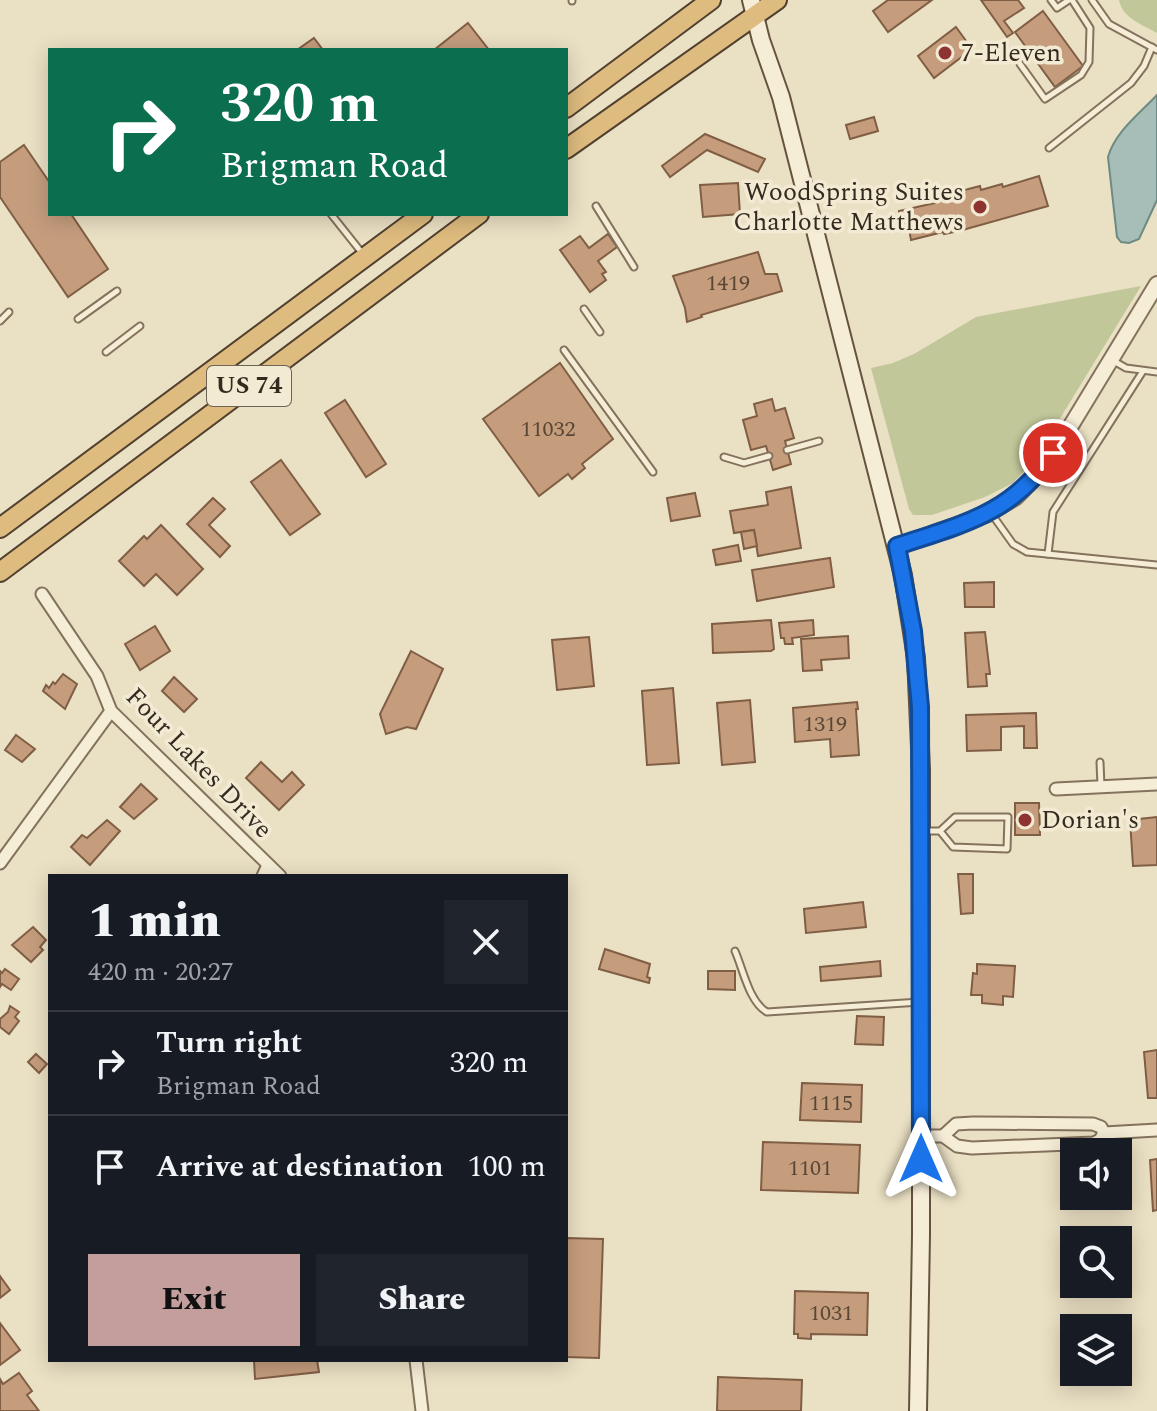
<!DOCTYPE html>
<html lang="en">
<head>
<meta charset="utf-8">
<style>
  :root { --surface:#171b24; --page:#20242c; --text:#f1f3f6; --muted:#9ea1a6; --line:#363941; --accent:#c49d9d }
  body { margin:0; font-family:Spectral,serif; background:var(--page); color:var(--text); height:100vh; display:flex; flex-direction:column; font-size:30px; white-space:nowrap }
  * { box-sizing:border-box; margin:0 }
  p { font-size:26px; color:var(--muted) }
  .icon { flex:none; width:44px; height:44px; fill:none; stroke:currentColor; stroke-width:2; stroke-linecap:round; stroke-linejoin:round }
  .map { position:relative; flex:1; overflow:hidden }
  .side { position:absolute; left:48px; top:874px; width:520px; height:488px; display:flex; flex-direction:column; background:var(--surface); border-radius:0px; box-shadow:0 4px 20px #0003 }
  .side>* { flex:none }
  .guide { position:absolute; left:48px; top:48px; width:520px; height:168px; border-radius:0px; box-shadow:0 4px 20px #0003; background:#0b6e4f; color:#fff; overflow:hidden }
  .fabs { position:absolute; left:1060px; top:1138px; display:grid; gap:16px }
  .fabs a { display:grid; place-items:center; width:72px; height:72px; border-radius:0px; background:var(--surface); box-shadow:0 4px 20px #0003; font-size:40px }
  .pin { position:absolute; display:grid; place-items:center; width:68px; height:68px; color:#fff; margin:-34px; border:4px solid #fff; border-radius:50%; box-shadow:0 2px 8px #0007 }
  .me { position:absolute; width:88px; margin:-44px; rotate:0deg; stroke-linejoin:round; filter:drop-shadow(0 0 6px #0008) }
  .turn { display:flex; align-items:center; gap:28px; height:168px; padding:0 40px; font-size:36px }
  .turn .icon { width:104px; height:104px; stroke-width:2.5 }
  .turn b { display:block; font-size:56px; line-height:68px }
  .round { display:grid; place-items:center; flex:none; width:84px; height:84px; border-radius:0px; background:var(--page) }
  .summary { display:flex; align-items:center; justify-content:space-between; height:136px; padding:0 40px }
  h1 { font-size:48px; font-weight:800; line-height:60px }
  .primary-button { display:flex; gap:16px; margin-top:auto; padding:16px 40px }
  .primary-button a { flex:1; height:92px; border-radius:0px; background:var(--accent); color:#111; font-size:32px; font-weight:800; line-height:92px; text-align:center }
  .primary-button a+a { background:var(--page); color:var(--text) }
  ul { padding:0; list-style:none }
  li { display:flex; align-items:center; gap:24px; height:104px; padding:0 40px; border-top:2px solid var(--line) }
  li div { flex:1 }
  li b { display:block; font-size:30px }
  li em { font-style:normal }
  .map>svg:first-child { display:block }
  .green { fill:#c1c799 }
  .water { fill:#a6beb7; stroke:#6d8b84; stroke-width:2 }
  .building { fill:#c59d7d; stroke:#805e44; stroke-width:2 }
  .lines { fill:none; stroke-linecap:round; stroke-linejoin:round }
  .service-casing { stroke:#83725c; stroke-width:9 }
  .minor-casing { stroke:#83725c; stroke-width:15 }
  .tertiary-casing { stroke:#83725c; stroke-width:18 }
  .secondary-casing { stroke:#65533f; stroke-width:20 }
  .trunk-casing { stroke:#514030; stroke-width:22 }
  .service { stroke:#f6edd7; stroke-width:5 }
  .minor { stroke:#f6edd7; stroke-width:11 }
  .tertiary { stroke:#f6edd7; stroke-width:14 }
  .secondary { stroke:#f6edd7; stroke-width:16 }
  .trunk { stroke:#debb7e; stroke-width:18 }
  .route-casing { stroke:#114b97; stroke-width:20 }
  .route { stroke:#1a73e8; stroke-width:14 }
  .poi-dot { fill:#8d3331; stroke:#f2ead3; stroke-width:3 }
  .labels { text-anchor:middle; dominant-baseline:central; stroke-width:7; stroke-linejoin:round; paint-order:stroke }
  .number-label { font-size:22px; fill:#594736 }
  .shield { fill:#f2ead3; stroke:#6e6455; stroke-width:2 }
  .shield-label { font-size:24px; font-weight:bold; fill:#352a1f }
  .poi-label { font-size:26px; fill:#352a1f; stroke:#f2ead3; text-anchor:start }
  .street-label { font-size:26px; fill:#352a1f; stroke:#f2ead3 }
</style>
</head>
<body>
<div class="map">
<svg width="1157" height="1411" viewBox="0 0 1157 1411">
  <rect width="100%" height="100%" fill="#eae0c4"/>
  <!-- green -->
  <g class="green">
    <path d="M1119 0H1157V33C1143 25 1122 18 1119 0Z"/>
    <path d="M1141 286 1037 456 1013 483 985 497 932 515H913L909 509 871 368 893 363 914 354 976 317Z"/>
  </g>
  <!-- water -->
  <path class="water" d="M1157 95V200L1139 239 1129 243 1121 242 1117 237 1108 157C1115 132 1139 114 1157 95Z"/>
  <!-- building -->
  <g class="building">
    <path d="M888 0H932L888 32 873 11Z"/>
    <path d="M981 0H1018L1024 8 1004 21 1013 33 1007 37Z"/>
    <path d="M1043 11 1083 66 1055 87 1015 32Z"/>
    <path d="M468 23 489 50H434Z"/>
    <path d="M956 27 972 49 934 78 918 56Z"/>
    <path d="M314 38 323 50H297Z"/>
    <path d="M874 117 878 131 850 139 846 125Z"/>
    <path d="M705 134 765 159 758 172 707 150 670 177 662 166Z"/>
    <path d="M24 145 50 183V214H71L108 269 68 297 0 197V162Z"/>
    <path d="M1039 176 1048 206 959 231 944 234 943 232 911 240 909 229 903 230 899 211 935 203V201L948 198 949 194 980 186 981 190 1002 184 1003 187Z"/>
    <path d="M738 183 740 214 703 217 700 185Z"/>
    <path d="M608 234 617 247 598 261 606 272 602 274 606 280 590 292 560 250 580 236 589 248Z"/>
    <path d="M758 252 765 274H777L782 291 701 315 702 317 687 322 685 308 673 276Z"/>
    <path d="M560 363 613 439 582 464 585 468 572 479 568 474 539 496 483 419Z"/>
    <path d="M772 399 775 411 785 408 794 438 785 441 791 464 773 470 766 446 751 450 743 420 757 416 754 404Z"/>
    <path d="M345 400 386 464 366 477 325 413Z"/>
    <path d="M281 460 320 514 290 535 251 482Z"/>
    <path d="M791 487 801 548 758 556 754 530 734 533 730 511 768 505 766 492Z"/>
    <path d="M695 493 700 516 671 521 667 498Z"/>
    <path d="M213 498 225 509 209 525 230 546 220 557 187 524Z"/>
    <path d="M161 525 203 569 177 595 156 574 144 586 119 561 144 536 147 539Z"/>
    <path d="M754 530 757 546 744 549 741 532Z"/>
    <path d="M738 545 741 561 716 565 713 550Z"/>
    <path d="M830 558 834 587 757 601 752 570Z"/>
    <path d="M994 582V607H965L964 583Z"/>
    <path d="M771 620 774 649 771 651 713 653 712 624Z"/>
    <path d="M813 620 814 635 792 638 793 644H785L784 638H781L779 623Z"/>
    <path d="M155 626 170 651 140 670 125 644Z"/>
    <path d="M985 632 990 674H986L987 686 968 687 965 633Z"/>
    <path d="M848 636 849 658 821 660 822 670 803 671 801 639Z"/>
    <path d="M589 637 594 686 557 690 552 640Z"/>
    <path d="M411 651 443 669 416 729 407 727 386 734 380 714Z"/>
    <path d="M63 674 77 684 65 709 43 691 46 685 49 688 53 682 55 684Z"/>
    <path d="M174 677 197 699 184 712 162 691Z"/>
    <path d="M673 688 679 763 647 765 642 691Z"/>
    <path d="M750 700 755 762 722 765 717 703Z"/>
    <path d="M857 702 858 709H856L859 755 831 757 830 739 795 742 793 708Z"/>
    <path d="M1036 713 1037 748H1024V726L1001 727V750L967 751 966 715Z"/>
    <path d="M16 735 35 749 22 762 5 750Z"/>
    <path d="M261 762 282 782 292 772 304 785 279 810 246 778Z"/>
    <path d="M141 784 157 799 134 819 120 807Z"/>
    <path d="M1015 803H1039L1040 835H1015Z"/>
    <path d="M1157 817V865L1133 866 1130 820Z"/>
    <path d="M107 820 120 831 90 865 71 847 82 835 87 838Z"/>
    <path d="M958 874H973V913L961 914Z"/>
    <path d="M863 902 866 927 806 933 804 909Z"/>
    <path d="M33 927 46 940 40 947 43 950 31 962 12 945Z"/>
    <path d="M605 949 650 964 647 977 650 978 649 983 599 969Z"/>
    <path d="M880 961 881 976 821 981 820 967Z"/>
    <path d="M977 964 1015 966 1013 997 1003 996V1005L982 1003V995H971L973 973 977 974Z"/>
    <path d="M5 969 19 979 11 990 2 984 0 987V971L2 973Z"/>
    <path d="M708 971H735V990L708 989Z"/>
    <path d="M10 1006 19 1012 15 1017 19 1021 9 1034 0 1027V1019L8 1012Z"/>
    <path d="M857 1016 884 1017 883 1045 855 1044Z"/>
    <path d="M1157 1050V1098H1148L1144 1052Z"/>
    <path d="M36 1054 47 1064 39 1073 28 1062Z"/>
    <path d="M802 1083 862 1085 861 1122 800 1120Z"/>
    <path d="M763 1142 860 1145 858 1193 761 1190Z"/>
    <path d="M1157 1159V1210L1153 1211 1150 1160Z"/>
    <path d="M566 1238 603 1239 599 1358 566 1357Z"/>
    <path d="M0 1276 10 1290 0 1298Z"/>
    <path d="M795 1291 868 1293 867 1335 811 1334V1339L798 1338V1334H794Z"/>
    <path d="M0 1323 20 1350 0 1365Z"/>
    <path d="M254 1360H317L319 1372 255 1379Z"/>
    <path d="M19 1373 32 1391 27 1395 39 1411H0V1379L3 1384Z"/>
    <path d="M718 1377 802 1380 801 1411H717Z"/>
  </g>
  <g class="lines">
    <!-- service casing -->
    <g class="service-casing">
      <g id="service">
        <path d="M572 0V1"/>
        <path d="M1051 0 1057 8 1069 0"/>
        <path d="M1092 0 1109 24 1157 50"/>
        <path d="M1020 64 1045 99 1081 75 1089 62 1090 28 1072 0"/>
        <path d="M1049 148 1131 83 1144 66 1152 47"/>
        <path d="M596 206 634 267"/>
        <path d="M331 214 362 253"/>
        <path d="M584 309 600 332"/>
        <path d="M78 319 117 291"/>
        <path d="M0 321 9 312"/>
        <path d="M564 350 653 472"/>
        <path d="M106 352 140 326"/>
        <path d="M1112 360 1126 368 1157 372"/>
        <path d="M787 450 819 441"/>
        <path d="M724 457 744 463 769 456"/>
        <path d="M991 513 1013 544 1027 552 1157 565"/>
        <path d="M1048 554 1053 512 1143 371"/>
        <path d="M1100 762 1101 786"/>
        <path d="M924 831H940L955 817H1008L1007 849 953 847 940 831"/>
        <path d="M735 951C743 969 749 1002 767 1012L920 1002"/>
      </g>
    </g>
    <!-- minor casing -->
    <g class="minor-casing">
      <g id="minor">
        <path d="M42 594 97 676 111 711 280 876"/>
        <path d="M1056 789 1157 784"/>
        <path d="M0 863 111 711"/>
        <path d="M263 876 268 865"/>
        <path d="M921 1136H943L957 1146 972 1148 1094 1143 1100 1140 1104 1133 1157 1130"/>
        <path d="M943 1136 956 1124 973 1123 1093 1124 1101 1127 1104 1133"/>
        <path d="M416 1360 422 1411"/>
      </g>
    </g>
    <!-- tertiary casing -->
    <g class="tertiary-casing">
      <path id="tertiary" d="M897 546 988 514 1016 497 1031 482 1064 437 1157 284"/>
    </g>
    <!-- secondary casing -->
    <g class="secondary-casing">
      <path id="secondary" d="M751 0 761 40 781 97 903 575 916 658 921 770V1235L918 1411"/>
    </g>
    <!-- trunk casing -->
    <g class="trunk-casing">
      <g id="trunk">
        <path d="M566 108 711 0"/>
        <path d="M566 149 777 0"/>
        <path d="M0 528 423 214"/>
        <path d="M0 572 479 214"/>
      </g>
    </g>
    <!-- service -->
    <use href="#service" class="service"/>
    <!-- minor -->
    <use href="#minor" class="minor"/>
    <!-- tertiary -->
    <use href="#tertiary" class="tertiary"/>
    <!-- secondary -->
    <use href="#secondary" class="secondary"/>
    <!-- trunk -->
    <use href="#trunk" class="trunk"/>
  </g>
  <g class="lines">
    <!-- route casing -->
    <g class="route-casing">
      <path id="route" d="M921 1159 920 707 913 631 897 546C963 524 1012 514 1053 453"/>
    </g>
    <!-- route -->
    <use href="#route" class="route"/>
  </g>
  <!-- markers -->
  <g class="poi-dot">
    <circle cx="945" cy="53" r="8"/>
    <circle cx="980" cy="207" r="8"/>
    <circle cx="1025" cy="820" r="8"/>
  </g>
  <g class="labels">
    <!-- number labels -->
    <g class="number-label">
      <text x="728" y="283">1419</text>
      <text x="548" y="429">11032</text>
      <text x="825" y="724">1319</text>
      <text x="831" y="1103">1115</text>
      <text x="810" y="1168">1101</text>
      <text x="831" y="1313">1031</text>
    </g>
    <!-- shield labels -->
    <rect class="shield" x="207" y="366" width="84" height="40" rx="6"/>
    <g class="shield-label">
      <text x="249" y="386">US 74</text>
    </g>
    <!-- poi labels -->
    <g class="poi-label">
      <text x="961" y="53">7-Eleven</text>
      <text x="964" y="192" text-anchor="end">WoodSpring Suites<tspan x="964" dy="30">Charlotte Matthews</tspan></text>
      <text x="1041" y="820">Dorian's</text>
    </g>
    <!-- street labels -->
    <g class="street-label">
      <text transform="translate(199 763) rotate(46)">Four Lakes Drive</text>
    </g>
  </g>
</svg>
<div class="fabs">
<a><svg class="icon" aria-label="sound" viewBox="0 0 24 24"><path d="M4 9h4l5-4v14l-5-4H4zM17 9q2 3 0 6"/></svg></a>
<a><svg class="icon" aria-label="search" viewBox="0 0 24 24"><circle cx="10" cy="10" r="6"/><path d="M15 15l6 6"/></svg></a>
<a><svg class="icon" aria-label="layers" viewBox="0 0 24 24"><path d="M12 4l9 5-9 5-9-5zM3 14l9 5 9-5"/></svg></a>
</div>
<div class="pin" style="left:1053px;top:453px;background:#d93025"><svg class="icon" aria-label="arrive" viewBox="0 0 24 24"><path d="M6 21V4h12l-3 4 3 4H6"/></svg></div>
<svg class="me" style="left:921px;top:1159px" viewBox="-20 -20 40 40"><path d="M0-17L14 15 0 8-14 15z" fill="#1a73e8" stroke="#fff" stroke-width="4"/></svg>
<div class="guide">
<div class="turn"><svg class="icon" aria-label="right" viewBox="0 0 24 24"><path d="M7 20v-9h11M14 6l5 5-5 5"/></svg><div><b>320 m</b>Brigman Road</div></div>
</div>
<section class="side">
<div class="summary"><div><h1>1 min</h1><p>420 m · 20:27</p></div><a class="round"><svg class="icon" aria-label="close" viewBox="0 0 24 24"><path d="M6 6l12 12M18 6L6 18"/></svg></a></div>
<ul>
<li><svg class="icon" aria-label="right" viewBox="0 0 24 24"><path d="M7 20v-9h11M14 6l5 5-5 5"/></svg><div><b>Turn right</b><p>Brigman Road</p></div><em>320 m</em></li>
<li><svg class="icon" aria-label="arrive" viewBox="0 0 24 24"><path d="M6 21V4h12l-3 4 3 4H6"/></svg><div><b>Arrive at destination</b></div><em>100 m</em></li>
</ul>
<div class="primary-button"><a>Exit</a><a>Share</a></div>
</section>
</div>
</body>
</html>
